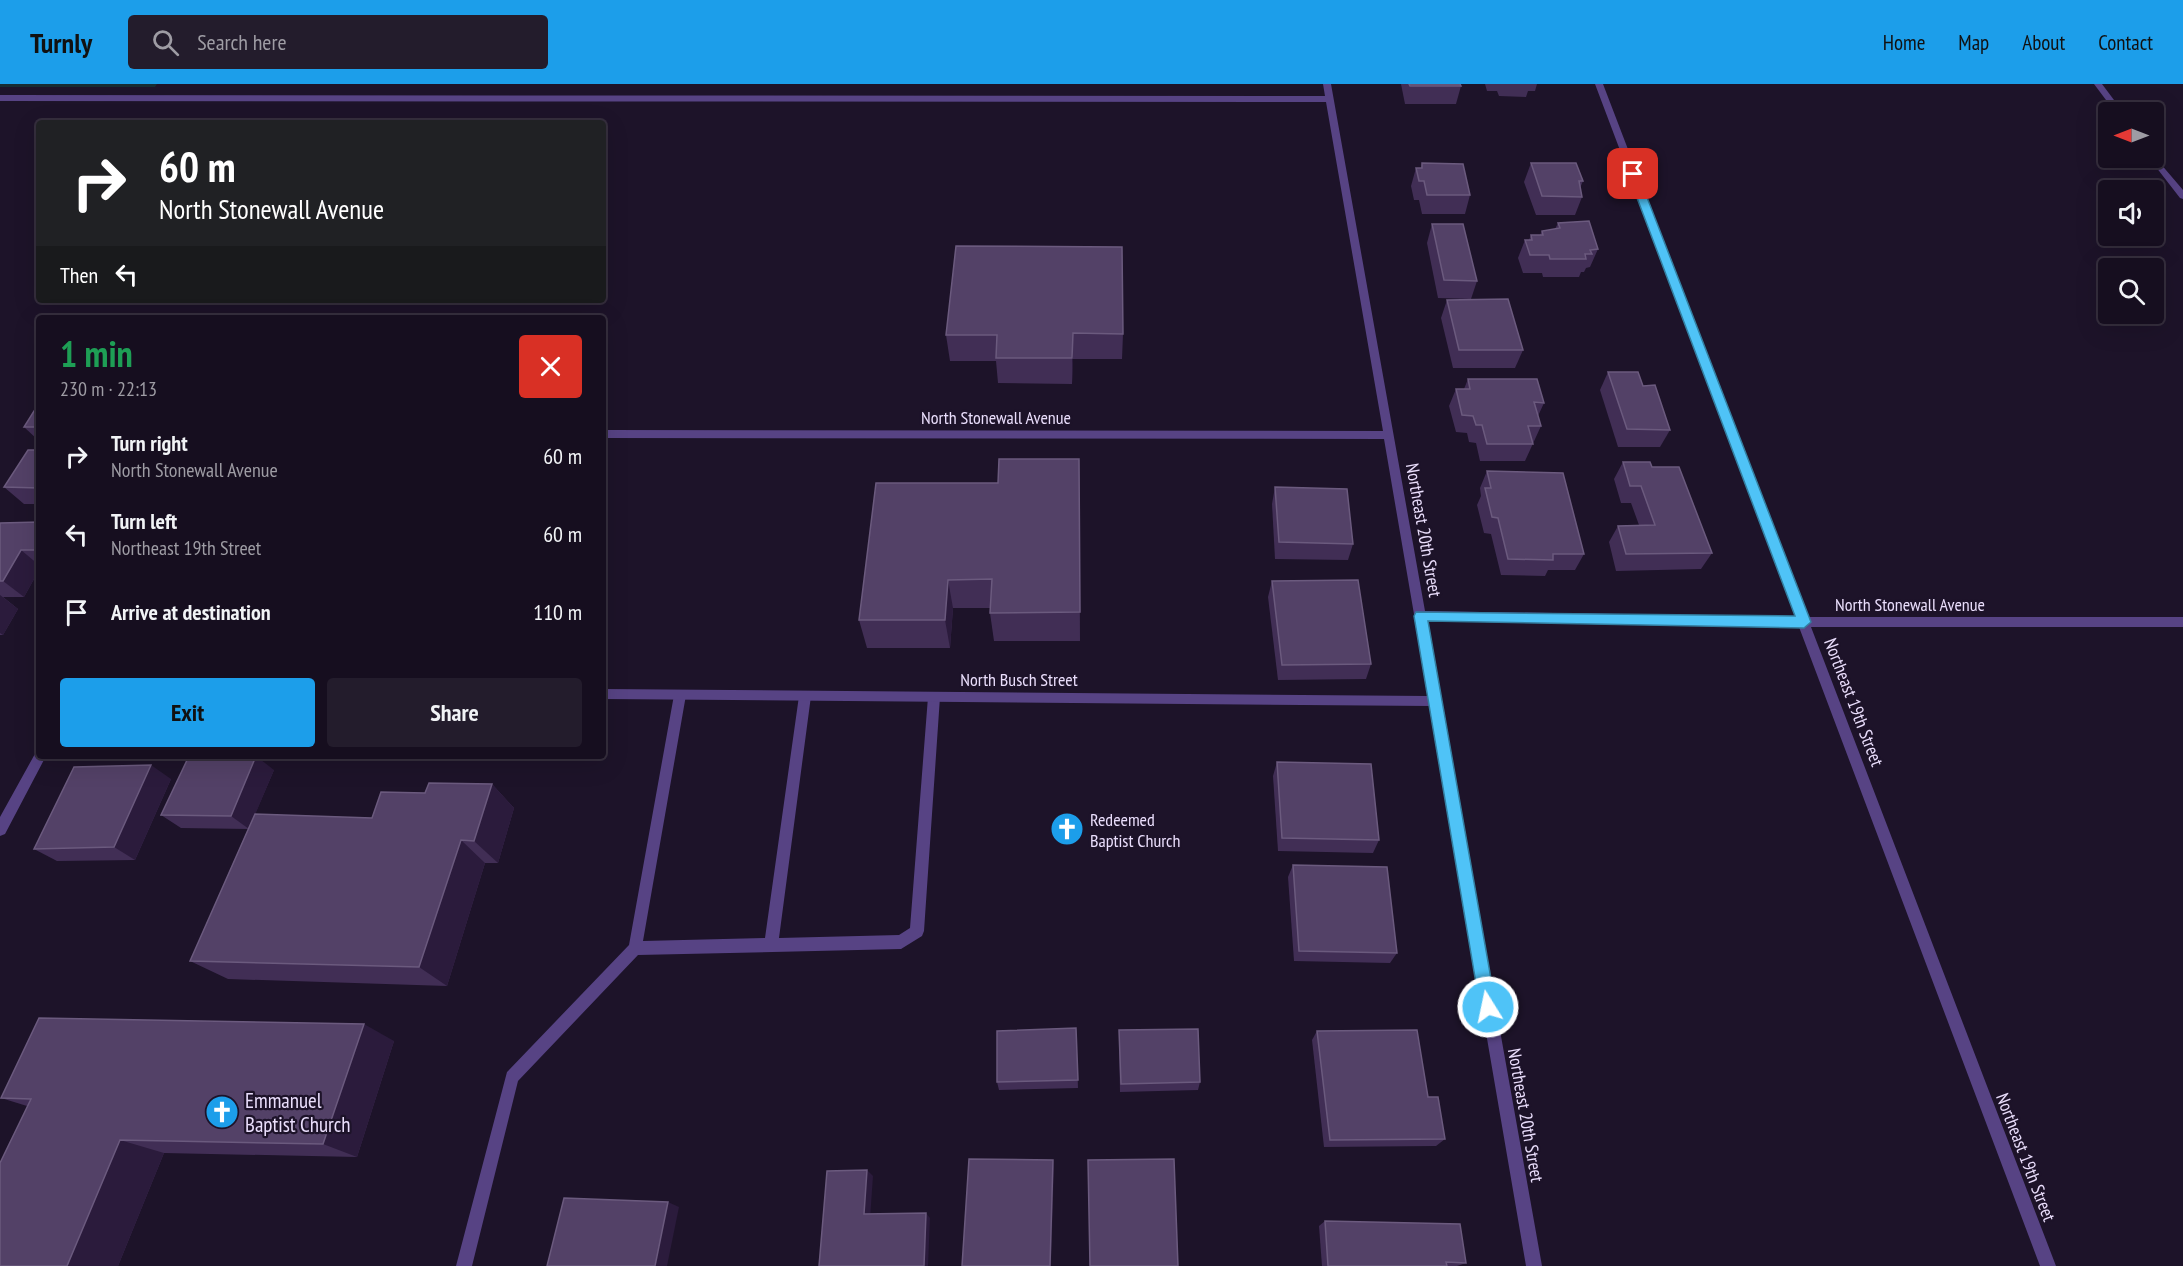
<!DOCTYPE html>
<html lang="en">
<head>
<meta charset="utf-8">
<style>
  :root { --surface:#160e1f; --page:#231c2c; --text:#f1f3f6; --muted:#9e9ca4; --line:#352e3d; --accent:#1c9eea }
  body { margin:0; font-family:"PT Sans Narrow",sans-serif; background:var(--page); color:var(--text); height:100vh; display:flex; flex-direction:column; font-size:22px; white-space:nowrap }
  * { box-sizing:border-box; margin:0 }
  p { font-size:20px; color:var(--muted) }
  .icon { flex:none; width:33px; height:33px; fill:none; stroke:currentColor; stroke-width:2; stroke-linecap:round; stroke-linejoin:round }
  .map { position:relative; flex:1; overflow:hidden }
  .drawer { position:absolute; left:36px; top:231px; width:570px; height:444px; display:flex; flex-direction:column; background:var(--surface); border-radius:6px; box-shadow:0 6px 24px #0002,0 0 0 2px var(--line) }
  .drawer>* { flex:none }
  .top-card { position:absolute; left:36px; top:36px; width:570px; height:183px; border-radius:6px; box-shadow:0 6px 24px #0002,0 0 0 2px var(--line); background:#202124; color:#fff; overflow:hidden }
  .needle { width:39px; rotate:270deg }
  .tools { position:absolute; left:2098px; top:18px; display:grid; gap:12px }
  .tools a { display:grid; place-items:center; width:66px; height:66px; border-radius:6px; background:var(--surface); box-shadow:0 6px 24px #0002,0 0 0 2px var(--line); font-size:30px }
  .pin { position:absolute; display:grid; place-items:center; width:51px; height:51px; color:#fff; margin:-26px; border-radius:12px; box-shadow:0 3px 9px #0006 }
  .me { position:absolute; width:66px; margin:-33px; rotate:350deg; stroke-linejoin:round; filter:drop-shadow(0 0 4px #0008) }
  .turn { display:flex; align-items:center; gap:21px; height:126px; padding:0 24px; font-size:27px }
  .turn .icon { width:78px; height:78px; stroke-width:2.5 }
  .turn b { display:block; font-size:42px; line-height:51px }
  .then { display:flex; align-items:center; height:57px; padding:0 24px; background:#0003; gap:12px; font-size:22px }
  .round { display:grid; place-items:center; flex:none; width:63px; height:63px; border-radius:6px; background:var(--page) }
  .head { display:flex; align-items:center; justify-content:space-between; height:102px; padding:0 24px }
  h1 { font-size:36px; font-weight:700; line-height:45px; color:#1e9e55 }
  .button { display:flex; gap:12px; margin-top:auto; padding:12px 24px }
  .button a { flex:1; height:69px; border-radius:6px; background:var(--accent); color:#111; font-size:24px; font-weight:700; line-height:69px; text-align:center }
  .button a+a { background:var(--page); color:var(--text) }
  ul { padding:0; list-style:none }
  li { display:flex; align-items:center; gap:18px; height:78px; padding:0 24px }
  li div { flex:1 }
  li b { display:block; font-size:22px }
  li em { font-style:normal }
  header { display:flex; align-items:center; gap:36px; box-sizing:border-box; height:84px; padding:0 30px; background:var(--accent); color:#111 }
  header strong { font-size:28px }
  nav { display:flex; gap:33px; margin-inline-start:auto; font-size:21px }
  .search { width:420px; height:54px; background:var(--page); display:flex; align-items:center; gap:15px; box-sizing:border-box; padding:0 21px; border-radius:6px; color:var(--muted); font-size:22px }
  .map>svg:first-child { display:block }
  .green { fill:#172c33 }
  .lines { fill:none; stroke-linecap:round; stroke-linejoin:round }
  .lane { fill:#574384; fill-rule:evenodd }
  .street { fill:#574384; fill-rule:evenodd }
  .wall { fill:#412e55 }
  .shaded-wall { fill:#2b1b3c }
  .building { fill:#534167; stroke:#6b5a7e; stroke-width:1.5 }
  .route { fill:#4fc3f7; stroke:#337fa1; stroke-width:1.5 }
  .labels { text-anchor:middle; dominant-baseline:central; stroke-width:4.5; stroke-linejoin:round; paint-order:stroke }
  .street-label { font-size:18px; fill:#eadefc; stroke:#1d1329 }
  .poi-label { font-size:18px; fill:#eadefc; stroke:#1d1329; text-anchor:start }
  .near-poi-label { font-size:21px; fill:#eadefc; stroke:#1d1329; text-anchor:start }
</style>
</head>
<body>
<header>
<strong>Turnly</strong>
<div class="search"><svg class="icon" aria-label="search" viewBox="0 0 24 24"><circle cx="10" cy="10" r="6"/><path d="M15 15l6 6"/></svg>Search here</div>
<nav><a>Home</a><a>Map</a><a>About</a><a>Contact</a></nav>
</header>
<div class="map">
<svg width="2183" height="1182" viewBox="0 0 2183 1182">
  <rect width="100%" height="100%" fill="#1d1329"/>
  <!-- green -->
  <path class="green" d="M0 0H157L155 3H0Z"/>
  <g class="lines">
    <!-- lane -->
    <path class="lane" d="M680 606 684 607 686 611 643 857 765 854 799 612 801 608 805 607 809 608 811 612 779 854 899 851 910 844 928 613 930 609 934 608 938 609 940 613 924 847 922 852 901 865 638 871 518 997 472 1182H456L507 988 629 861 674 611 676 607Z"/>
    <!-- street -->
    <g class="street">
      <path d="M1323 0H1331L1425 527 1796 533 1595 0H1603L1807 533H2183V543H1811L2056 1182H2040L1799 543 1427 537 1542 1182H1526L1430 622 603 615V605L1428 612 1384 355 603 354V346L1383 347 1326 18 0 17V11L1325 12Z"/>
      <path d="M2094 0H2102L2123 28H2115Z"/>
      <path d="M2154 72 2183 106V115L2180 114 2149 74H2154Z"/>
      <path d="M39 667V672H46L5 750 0 752V733L36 668Z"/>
    </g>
  </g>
  <!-- wall -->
  <g class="wall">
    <path d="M1401 0H1460L1461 2 1456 20H1405Z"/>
    <path d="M1485 0H1537L1535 7H1528L1526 13 1499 12 1497 7H1487Z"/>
    <path d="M1422 79 1470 111 1465 130H1422L1419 116H1414L1411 102 1416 84H1421Z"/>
    <path d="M1531 79 1583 97 1580 104 1582 113 1575 131H1536L1524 98Z"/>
    <path d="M1558 139 1598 165 1590 183 1586 184 1584 188H1581L1579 193H1543L1542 189H1523L1518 174 1525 156H1529L1531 151H1540L1542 147 1555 145Z"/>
    <path d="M1432 140 1477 197 1471 215 1438 214 1427 159Z"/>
    <path d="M956 162 1123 250 1122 275H1073L1072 300 998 299 996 277H950L946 251Z"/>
    <path d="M1447 216 1523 266 1515 284H1453L1441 234Z"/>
    <path d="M1608 288 1643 302 1670 346 1660 363H1618L1600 306Z"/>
    <path d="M1468 295 1544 319 1538 332 1541 342 1525 377H1480L1476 359 1469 358 1467 349 1456 348 1449 322 1456 305H1464Z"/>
    <path d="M39 319V357L24 343Z"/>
    <path d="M39 366V420H24L4 403Z"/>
    <path d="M1079 375 1080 557H994L990 529V524H953L950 564H867L859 536 998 399Z"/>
    <path d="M1623 378 1652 383 1712 469 1701 485 1616 487 1609 458 1618 442 1639 441 1631 419H1621L1614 395Z"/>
    <path d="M1487 387 1584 470 1575 486H1548L1545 492 1501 491 1491 450 1484 449 1477 421 1481 412 1480 404Z"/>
    <path d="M1275 403 1353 460 1348 476 1275 475 1272 420Z"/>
    <path d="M39 438V486L24 513H3L18 525 3 551H0V439Z"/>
    <path d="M1272 497 1371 580 1366 595 1278 596 1268 513Z"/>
    <path d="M1277 678 1379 756 1373 769 1278 767 1273 692Z"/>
    <path d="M274 686 255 730 372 734 425 709 492 700 514 724 498 779H485L447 902 228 895 190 877 248 745 181 744 161 731Z"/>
    <path d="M171 695 135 776 57 777 34 765Z"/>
    <path d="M1293 781 1397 869 1390 879 1294 877 1288 793Z"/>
    <path d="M1076 944 1078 1004 999 1006 997 998Z"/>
    <path d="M1119 946 1200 998 1198 1006 1120 1008 1119 955Z"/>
    <path d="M1317 947 1428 1013 1445 1055 1436 1062 1324 1063 1312 956Z"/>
    <path d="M394 957 357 1073 164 1069 118 1182H0L27 1022 1 1014Z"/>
    <path d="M1325 1137 1466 1179 1457 1182H1322L1319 1142Z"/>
  </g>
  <!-- shaded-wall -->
  <g class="shaded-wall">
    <path d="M1073 249V275L1072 300V274Z"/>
    <path d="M21 466 39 481V486L24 513 3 497Z"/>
    <path d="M948 496 953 524 950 564 945 536Z"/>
    <path d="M0 511 18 525 3 551 0 549Z"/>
    <path d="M256 672 274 686 249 745 231 732Z"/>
    <path d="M151 681 171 695 135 776 114 763Z"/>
    <path d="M492 700 514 724 498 779 474 757Z"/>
    <path d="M461 756 485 779 447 902 419 883Z"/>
    <path d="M364 940 394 957 357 1073 323 1060Z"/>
    <path d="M120 1056 164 1069 118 1182H67Z"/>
    <path d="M1053 1076 1054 1083 1051 1182H1050Z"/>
    <path d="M867 1086 873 1092 870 1135 864 1130Z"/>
    <path d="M668 1118 679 1123 667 1182H655Z"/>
    <path d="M926 1129 930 1134 928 1182H924Z"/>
  </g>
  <!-- building -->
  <g class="building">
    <path d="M1409 0H1460L1461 2H1410Z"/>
    <path d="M1422 79 1463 80 1470 111H1427L1424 97H1419L1416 84H1422Z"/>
    <path d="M1531 79H1576L1583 97H1579L1582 113 1542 112Z"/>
    <path d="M1589 137 1598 165 1590 166 1592 170H1585L1586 175H1550L1549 171H1530L1525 156H1532L1531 151H1543L1542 147 1560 144 1558 139Z"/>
    <path d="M1432 140H1463L1477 197 1444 196Z"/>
    <path d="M956 162 1122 163 1123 250 1073 249 1072 274H996L997 251H946Z"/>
    <path d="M1508 215 1523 266H1459L1447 216Z"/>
    <path d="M1608 288H1638L1643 302 1655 301 1670 346 1627 345Z"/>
    <path d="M1468 295H1537L1544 319 1534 318 1541 342H1528L1533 360H1487L1482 341H1476L1473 332 1462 331 1456 305H1470Z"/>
    <path d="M39 319V343H24Z"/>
    <path d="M28 366H39V404L4 403Z"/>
    <path d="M999 375H1079L1080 528 990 529 992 495 948 496 945 536H859L876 399H998Z"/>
    <path d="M1623 378H1650L1652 383H1679L1712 469 1626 470 1618 442 1655 441 1641 402H1630Z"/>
    <path d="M1487 387 1563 389 1584 470H1553V476L1508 475 1498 434 1492 433 1485 404H1491Z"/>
    <path d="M1275 403 1347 405 1353 460 1279 458Z"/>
    <path d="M39 438V466H21L3 497H0V439Z"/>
    <path d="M1358 496 1371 580 1282 581 1272 497Z"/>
    <path d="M189 672H256L231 732 161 731Z"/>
    <path d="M1277 678 1371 680 1379 756 1282 754Z"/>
    <path d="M151 681 114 763 34 765 74 683Z"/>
    <path d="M429 699 492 700 474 757 461 756 419 883 190 877 255 730 372 734 381 708 425 709Z"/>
    <path d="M1293 781 1387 783 1397 869 1299 867Z"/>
    <path d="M39 934 364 940 323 1060 120 1056 67 1182H0V1079L31 1015 1 1014Z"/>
    <path d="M1076 944 1078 996 997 998V947Z"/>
    <path d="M1198 945 1200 998 1121 1000 1119 946Z"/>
    <path d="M1417 946 1428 1013H1438L1445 1055 1330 1056 1317 947Z"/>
    <path d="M969 1075 1053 1076 1050 1182H962Z"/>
    <path d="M1174 1075 1178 1182H1090L1088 1076Z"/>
    <path d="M867 1086 864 1130 926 1129 924 1182H819L827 1087Z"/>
    <path d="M564 1114 668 1118 655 1182H547Z"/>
    <path d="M1325 1137 1460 1140 1466 1179 1446 1178 1447 1182H1328Z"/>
  </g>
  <!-- route -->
  <path class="route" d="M1630 87 1638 90 1811 538 1804 544 1428 537 1496 923 1494 929 1488 931 1483 929 1480 923 1414 532 1416 528 1795 532 1628 90Z"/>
  <!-- icons -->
  <defs>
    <g id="church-disc" transform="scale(1.725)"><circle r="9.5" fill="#1c9eea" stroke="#1d1329"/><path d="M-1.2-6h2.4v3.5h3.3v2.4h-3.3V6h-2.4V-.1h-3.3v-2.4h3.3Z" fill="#fff"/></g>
  </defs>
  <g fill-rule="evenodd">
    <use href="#church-disc" x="1067" y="745"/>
    <use href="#church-disc" x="222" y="1028"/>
  </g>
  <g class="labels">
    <!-- street labels -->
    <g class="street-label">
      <text x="996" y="333">North Stonewall Avenue</text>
      <text transform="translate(1424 446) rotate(80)">Northeast 20th Street</text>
      <text x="1910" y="520">North Stonewall Avenue</text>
      <text x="1019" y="595">North Busch Street</text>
      <text transform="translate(1854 618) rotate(69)">Northeast 19th Street</text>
      <text transform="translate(1526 1031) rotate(80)">Northeast 20th Street</text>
      <text transform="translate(2026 1073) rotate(69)">Northeast 19th Street</text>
    </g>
    <!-- poi labels -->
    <g class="poi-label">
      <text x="1090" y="735">Redeemed<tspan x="1090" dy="21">Baptist Church</tspan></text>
    </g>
    <!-- near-poi labels -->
    <g class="near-poi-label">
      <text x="245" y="1016">Emmanuel<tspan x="245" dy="24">Baptist Church</tspan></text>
    </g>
  </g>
</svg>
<div class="tools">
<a><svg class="needle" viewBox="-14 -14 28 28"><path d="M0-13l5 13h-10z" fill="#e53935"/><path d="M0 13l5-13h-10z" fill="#9e9ca4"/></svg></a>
<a><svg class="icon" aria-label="sound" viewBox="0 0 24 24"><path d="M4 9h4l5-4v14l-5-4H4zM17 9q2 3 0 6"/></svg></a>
<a><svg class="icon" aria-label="search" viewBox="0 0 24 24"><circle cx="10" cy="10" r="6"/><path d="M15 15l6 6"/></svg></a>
</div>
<div class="pin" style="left:1633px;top:90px;background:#d93025"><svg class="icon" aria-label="arrive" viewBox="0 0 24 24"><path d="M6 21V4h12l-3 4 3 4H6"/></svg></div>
<svg class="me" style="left:1488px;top:923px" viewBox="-20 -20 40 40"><circle r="17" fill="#4fc3f7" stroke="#fff" stroke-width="3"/><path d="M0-11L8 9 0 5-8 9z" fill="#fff"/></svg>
<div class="top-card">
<div class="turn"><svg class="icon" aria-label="right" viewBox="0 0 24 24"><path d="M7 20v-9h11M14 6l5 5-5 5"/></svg><div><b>60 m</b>North Stonewall Avenue</div></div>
<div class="then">Then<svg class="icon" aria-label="left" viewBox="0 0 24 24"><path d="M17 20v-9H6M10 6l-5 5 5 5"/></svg></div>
</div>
<section class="drawer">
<div class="head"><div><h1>1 min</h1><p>230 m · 22:13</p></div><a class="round" style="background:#d93025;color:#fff"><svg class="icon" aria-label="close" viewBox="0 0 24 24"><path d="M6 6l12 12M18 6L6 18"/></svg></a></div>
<ul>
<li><svg class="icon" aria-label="right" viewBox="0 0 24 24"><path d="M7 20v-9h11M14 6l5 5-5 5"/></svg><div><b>Turn right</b><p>North Stonewall Avenue</p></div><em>60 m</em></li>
<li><svg class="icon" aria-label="left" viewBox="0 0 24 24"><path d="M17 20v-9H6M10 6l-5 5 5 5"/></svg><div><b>Turn left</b><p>Northeast 19th Street</p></div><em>60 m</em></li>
<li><svg class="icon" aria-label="arrive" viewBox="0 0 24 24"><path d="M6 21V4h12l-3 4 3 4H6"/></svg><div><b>Arrive at destination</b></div><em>110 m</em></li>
</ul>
<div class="button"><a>Exit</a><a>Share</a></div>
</section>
</div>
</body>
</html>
